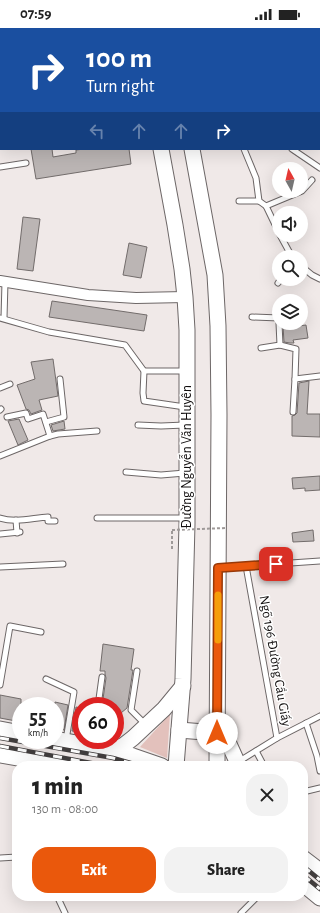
<!DOCTYPE html>
<html lang="en">
<head>
<meta charset="utf-8">
<style>
  :root { --surface:#fff; --page:#f2f2f2; --text:#222; --muted:#767676; --accent:#ea580c }
  body { margin:0; font-family:"Alegreya Sans",sans-serif; background:var(--page); color:var(--text); height:100vh; display:flex; flex-direction:column; font-size:15px; white-space:nowrap }
  * { box-sizing:border-box; margin:0 }
  p { font-size:13px; color:var(--muted) }
  .icon { flex:none; width:22px; height:22px; fill:none; stroke:currentColor; stroke-width:2; stroke-linecap:round; stroke-linejoin:round }
  .map { position:relative; flex:1; overflow:hidden }
  .side { position:absolute; left:12px; top:733px; width:296px; height:140px; display:flex; flex-direction:column; background:var(--surface); border-radius:16px; box-shadow:0 4px 16px #0002 }
  .side>* { flex:none }
  .guide { position:absolute; left:0px; top:0px; width:320px; height:122px; box-shadow:0 4px 16px #0002; background:#1a4fa0; color:#fff; overflow:hidden }
  .needle { width:26px; rotate:352deg }
  .tools { position:absolute; left:272px; top:134px; display:grid; gap:8px }
  .tools a { display:grid; place-items:center; width:36px; height:36px; border-radius:50%; background:var(--surface); box-shadow:0 4px 16px #0002; font-size:20px }
  .speed { position:absolute; left:12px; top:669px; display:flex; gap:8px; font-size:20px; font-weight:700; text-align:center }
  .speed>* { display:grid; place-content:center; width:52px; height:52px; border-radius:50%; background:var(--surface); box-shadow:0 4px 16px #0002; line-height:1 }
  .speed small { font-size:10px; font-weight:400 }
  .speed .limit { border:6px solid #d22; background:#fff; color:#111 }
  .pin { position:absolute; display:grid; place-items:center; width:34px; height:34px; color:#fff; margin:-17px; border-radius:8px; box-shadow:0 2px 6px #0006 }
  .me { position:absolute; width:44px; margin:-22px; rotate:0deg; stroke-linejoin:round; filter:drop-shadow(0 0 3px #0008) }
  .turn { display:flex; align-items:center; gap:14px; height:84px; padding:0 20px; font-size:18px }
  .turn .icon { width:52px; height:52px; stroke-width:2.5 }
  .turn b { display:block; font-size:28px; line-height:34px }
  .lanes { display:flex; align-items:center; height:38px; padding:0 20px; background:#0003; justify-content:center; gap:20px; direction:ltr }
  .lanes .off { opacity:.35 }
  .round { display:grid; place-items:center; flex:none; width:42px; height:42px; border-radius:16px; background:var(--page) }
  .overview { display:flex; align-items:center; justify-content:space-between; height:68px; padding:0 20px }
  h1 { font-size:24px; font-weight:800; line-height:30px }
  .cta { display:flex; gap:8px; margin-top:auto; padding:8px 20px }
  .cta a { flex:1; height:46px; border-radius:16px; background:var(--accent); color:#fff; font-size:16px; font-weight:800; line-height:46px; text-align:center }
  .cta a+a { background:var(--page); color:var(--text) }
  .status { display:flex; justify-content:space-between; align-items:center; height:28px; padding:0 20px; background:var(--surface); direction:ltr }
  .status svg { height:11px; fill:currentColor }
  .map>svg:first-child { display:block }
  .green { fill:#e3c1bc }
  .building { fill:#bbb5b4; stroke:#726c6b }
  .lines { fill:none; stroke-linecap:round; stroke-linejoin:round }
  .lane-casing { stroke:#6d6767; stroke-width:7 }
  .street-casing { stroke:#6d6767; stroke-width:12 }
  .primary-casing { stroke:#6d6767; stroke-width:17 }
  .path { stroke:#9e9998; stroke-width:2; stroke-dasharray:3 2; stroke-linecap:butt }
  .lane { stroke:#fff; stroke-width:5 }
  .street { stroke:#fff; stroke-width:10 }
  .primary { stroke:#fff; stroke-width:15 }
  .rail-casing { stroke:#433f3f; stroke-width:4.5 }
  .rail { stroke:#fff; stroke-width:3; stroke-dasharray:9; stroke-linecap:butt }
  .path-bridge { stroke:#9e9998; stroke-width:2; stroke-dasharray:3 2; stroke-linecap:butt }
  .route-casing { stroke:#983908; stroke-width:10 }
  .route { stroke:#ea580c; stroke-width:7 }
  .slow { stroke:#f59e0b; stroke-width:7 }
  .labels { text-anchor:middle; dominant-baseline:central; stroke-width:3; stroke-linejoin:round; paint-order:stroke }
  .street-label { font-size:14px; fill:#110e0e; stroke:#fff }
</style>
</head>
<body>
<div class="status"><b>07:59</b><svg viewBox="0 0 49 12"><path d="M0 12V9h3v3zM5 12V6h3v6zM10 12V3h3v9zM15 12V0h3v12zM26 1h20v11H26zM47 4h2v5h-2z"/></svg></div>
<div class="map">
<svg width="320" height="885" viewBox="0 0 320 885">
  <rect width="100%" height="100%" fill="#f0e9e8"/>
  <!-- green -->
  <path class="green" d="M170 686 167 730 140 719Z"/>
  <!-- building -->
  <g class="building">
    <path d="M31 121H52L53 129 76 125V122L84 121H129L131 136 36 151Z"/>
    <path d="M23 189 40 191 33 243 17 241Z"/>
    <path d="M129 215 147 219 141 250 123 247Z"/>
    <path d="M52 273 147 287 144 303 49 289Z"/>
    <path d="M291 297V299L306 297 308 310 293 312 294 315H290L284 314 283 298Z"/>
    <path d="M53 331 58 368 39 372 42 382 31 386 29 382 26 381 17 357 35 351 31 334Z"/>
    <path d="M309 353 307 386H320V409L292 408V388L295 387 297 385 299 355Z"/>
    <path d="M19 391 28 412 18 417 8 393Z"/>
    <path d="M64 393 65 401 53 403 51 397Z"/>
    <path d="M320 448V462L305 463V460L293 461 292 450Z"/>
    <path d="M313 502 314 513 293 514 292 505Z"/>
    <path d="M103 616 134 621 131 642H133L127 680 115 690V678H102L106 650 105 646V643H100Z"/>
    <path d="M0 667 21 671V691L17 690 16 693 0 690Z"/>
    <path d="M55 674 68 677 64 702 55 700Z"/>
    <path d="M76 679 81 680V704L72 703Z"/>
  </g>
  <g class="lines">
    <!-- lane casing -->
    <g class="lane-casing">
      <g id="lane">
        <path d="M264 0V1"/>
        <path d="M319 82H320"/>
        <path d="M244 121 256 150 259 173 266 178 279 205"/>
        <path d="M292 121 320 140"/>
        <path d="M0 139 26 135"/>
        <path d="M239 173H259"/>
        <path d="M266 178 302 163 312 152"/>
        <path d="M280 207 292 229"/>
        <path d="M301 238 312 247 320 251"/>
        <path d="M278 255 281 251"/>
        <path d="M252 289 279 290"/>
        <path d="M0 290 49 304 125 317 144 343 143 365 144 373 185 379"/>
        <path d="M4 290 5 254"/>
        <path d="M279 295 280 317"/>
        <path d="M261 320 280 317 296 321 295 351"/>
        <path d="M144 343H185"/>
        <path d="M0 360 10 356"/>
        <path d="M0 382 1 381"/>
        <path d="M293 384 295 351 320 348"/>
        <path d="M7 389 26 385 28 391 43 386 50 408"/>
        <path d="M46 394 64 389 60 351"/>
        <path d="M138 397 161 398 185 397"/>
        <path d="M0 428 50 408 58 406 97 403"/>
        <path d="M126 444 161 447 185 445"/>
        <path d="M0 490C15 495 32 490 48 489V493H55"/>
        <path d="M97 490H185"/>
        <path d="M16 492 17 505"/>
        <path d="M0 506 20 504"/>
        <path d="M0 539 63 536"/>
        <path d="M219 540 320 533"/>
        <path d="M137 643 131 682 145 696"/>
        <path d="M46 651 74 664 66 712"/>
        <path d="M0 657 10 598 41 604"/>
        <path d="M98 678 102 649"/>
        <path d="M306 695 317 728 320 743"/>
        <path d="M277 710 320 688"/>
        <path d="M256 723 264 738"/>
        <path d="M238 734 277 710 246 538"/>
        <path d="M303 764 320 760"/>
        <path d="M0 830 17 829"/>
        <path d="M57 868 65 885"/>
        <path d="M241 885 258 868"/>
      </g>
    </g>
    <!-- street casing -->
    <g class="street-casing">
      <g id="street">
        <path d="M0 0H2"/>
        <path d="M26 0V1"/>
        <path d="M0 72H1"/>
        <path d="M0 253 88 267 136 270 185 269"/>
      </g>
    </g>
    <!-- primary casing -->
    <g class="primary-casing">
      <g id="primary">
        <path d="M138 0V1"/>
        <path d="M170 0V1"/>
        <path d="M161 121 175 197 182 241 185 269 187 302V496L183 651 176 738"/>
        <path d="M192 121 215 247 218 298 219 387 217 738"/>
        <path d="M219 694 239 738"/>
        <path d="M0 701 21 705"/>
        <path d="M179 702 217 705"/>
        <path d="M55 711 114 722 133 728 162 738"/>
        <path d="M114 722 124 717 133 710 164 681 183 658"/>
        <path d="M0 727 64 738"/>
        <path d="M303 830 320 843"/>
        <path d="M303 856 320 870"/>
      </g>
    </g>
    <!-- path -->
    <path class="path" d="M172 521V502"/>
    <!-- lane -->
    <use href="#lane" class="lane"/>
    <!-- street -->
    <use href="#street" class="street"/>
    <!-- primary -->
    <use href="#primary" class="primary"/>
    <!-- rail casing -->
    <g class="rail-casing">
      <g id="rail">
        <path d="M0 710 113 730 141 738"/>
        <path d="M0 718 107 738"/>
        <path d="M303 838 320 852"/>
        <path d="M303 847 320 861"/>
      </g>
    </g>
    <!-- rail -->
    <use href="#rail" class="rail"/>
    <!-- path-bridge -->
    <path class="path-bridge" d="M172 502 227 500"/>
  </g>
  <g class="lines">
    <!-- route casing -->
    <g class="route-casing">
      <path id="route" d="M217 705 218 540 276 536"/>
    </g>
    <!-- route -->
    <use href="#route" class="route"/>
    <!-- slow -->
    <path class="slow" d="M218 612V567"/>
  </g>
  <g class="labels">
    <!-- street labels -->
    <g class="street-label">
      <text transform="translate(187 429) rotate(-90)">Đường Nguyễn Văn Huyên</text>
      <text transform="translate(275 633) rotate(80)">Ngõ 196 Đường Cầu Giấy</text>
    </g>
  </g>
</svg>
<div class="tools">
<a><svg class="needle" viewBox="-14 -14 28 28"><path d="M0-13l5 13h-10z" fill="#e53935"/><path d="M0 13l5-13h-10z" fill="#767676"/></svg></a>
<a><svg class="icon" aria-label="sound" viewBox="0 0 24 24"><path d="M4 9h4l5-4v14l-5-4H4zM17 9q2 3 0 6"/></svg></a>
<a><svg class="icon" aria-label="search" viewBox="0 0 24 24"><circle cx="10" cy="10" r="6"/><path d="M15 15l6 6"/></svg></a>
<a><svg class="icon" aria-label="layers" viewBox="0 0 24 24"><path d="M12 4l9 5-9 5-9-5zM3 14l9 5 9-5"/></svg></a>
</div>
<div class="speed"><div>55<small>km/h</small></div><div class="limit">60</div></div>
<div class="pin" style="left:276px;top:536px;background:#d93025"><svg class="icon" aria-label="arrive" viewBox="0 0 24 24"><path d="M6 21V4h12l-3 4 3 4H6"/></svg></div>
<svg class="me" style="left:217px;top:705px" viewBox="-20 -20 40 40"><circle r="19" fill="#fff"/><path d="M0-13L10 11 0 6-10 11z" fill="#ea580c"/></svg>
<div class="guide">
<div class="turn"><svg class="icon" aria-label="right" viewBox="0 0 24 24"><path d="M7 20v-9h11M14 6l5 5-5 5"/></svg><div><b>100 m</b>Turn right</div></div>
<div class="lanes"><svg class="icon off" aria-label="left" viewBox="0 0 24 24"><path d="M17 20v-9H6M10 6l-5 5 5 5"/></svg><svg class="icon off" aria-label="ahead" viewBox="0 0 24 24"><path d="M12 20V5M6 11l6-6 6 6"/></svg><svg class="icon off" aria-label="ahead" viewBox="0 0 24 24"><path d="M12 20V5M6 11l6-6 6 6"/></svg><svg class="icon" aria-label="right" viewBox="0 0 24 24"><path d="M7 20v-9h11M14 6l5 5-5 5"/></svg></div>
</div>
<section class="side">
<div class="overview"><div><h1>1 min</h1><p>130 m · 08:00</p></div><a class="round"><svg class="icon" aria-label="close" viewBox="0 0 24 24"><path d="M6 6l12 12M18 6L6 18"/></svg></a></div>
<div class="cta"><a>Exit</a><a>Share</a></div>
</section>
</div>
</body>
</html>
